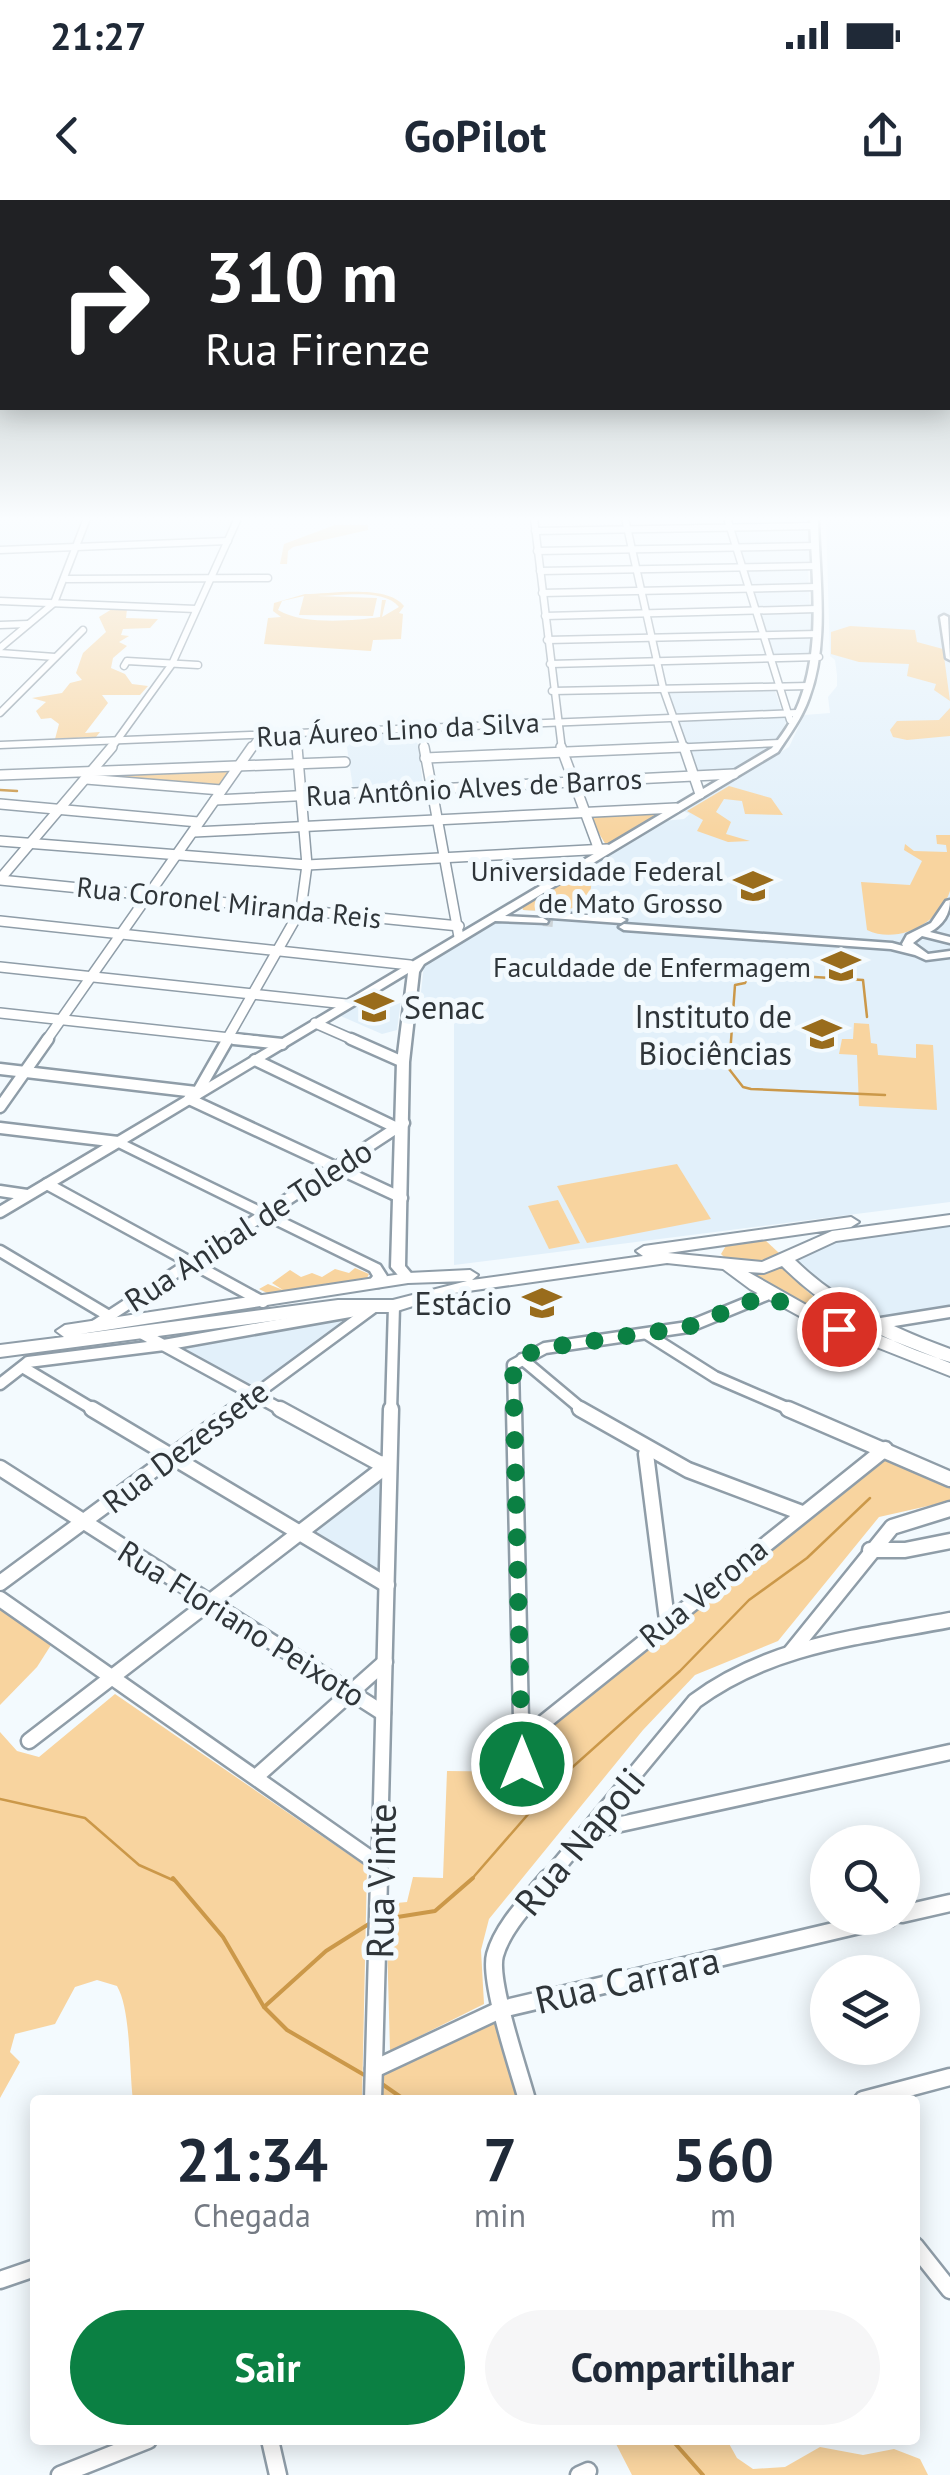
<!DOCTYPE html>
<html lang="pt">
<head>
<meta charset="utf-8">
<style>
  :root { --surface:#fff; --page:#f6f6f7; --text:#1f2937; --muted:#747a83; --accent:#0b8043 }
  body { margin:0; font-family:"PT Sans",sans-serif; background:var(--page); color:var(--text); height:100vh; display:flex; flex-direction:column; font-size:38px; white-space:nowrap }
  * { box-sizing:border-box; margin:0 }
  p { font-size:32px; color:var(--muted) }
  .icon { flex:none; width:55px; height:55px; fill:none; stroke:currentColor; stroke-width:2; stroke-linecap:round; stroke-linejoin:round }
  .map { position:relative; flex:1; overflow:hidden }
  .side { position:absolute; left:30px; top:1895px; width:890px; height:350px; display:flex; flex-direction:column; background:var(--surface); border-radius:10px; box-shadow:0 5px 25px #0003 }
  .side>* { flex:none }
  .hud { position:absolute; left:0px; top:0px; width:950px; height:210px; box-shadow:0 5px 25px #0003; background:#202124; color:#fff; overflow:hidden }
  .buttons { position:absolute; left:810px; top:1625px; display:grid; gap:20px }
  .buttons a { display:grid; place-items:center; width:110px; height:110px; border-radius:50%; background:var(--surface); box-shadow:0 5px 25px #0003; font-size:50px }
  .pin { position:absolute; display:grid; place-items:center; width:85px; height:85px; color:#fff; margin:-42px; border:5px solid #fff; border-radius:50%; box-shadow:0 2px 10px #0007 }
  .me { position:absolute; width:110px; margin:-55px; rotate:0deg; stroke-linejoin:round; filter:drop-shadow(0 0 8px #0008) }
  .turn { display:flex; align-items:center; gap:35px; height:210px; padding:0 40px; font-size:45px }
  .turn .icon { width:130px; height:130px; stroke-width:2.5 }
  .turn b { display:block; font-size:70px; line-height:85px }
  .eta { display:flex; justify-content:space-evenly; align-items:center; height:170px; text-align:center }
  .eta b { font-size:60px; font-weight:700; line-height:70px }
  .button { display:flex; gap:20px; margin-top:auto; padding:20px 40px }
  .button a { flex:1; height:115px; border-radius:60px; background:var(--accent); color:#fff; font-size:40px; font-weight:700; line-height:115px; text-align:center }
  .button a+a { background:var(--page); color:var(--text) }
  .status { display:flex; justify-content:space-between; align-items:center; height:70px; padding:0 50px; background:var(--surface); direction:ltr }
  .status svg { height:28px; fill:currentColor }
  header { display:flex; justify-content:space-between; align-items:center; height:130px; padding:0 40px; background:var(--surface); font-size:45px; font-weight:700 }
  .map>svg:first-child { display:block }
  .built { fill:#e2f0fa }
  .green { fill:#f8d49f; fill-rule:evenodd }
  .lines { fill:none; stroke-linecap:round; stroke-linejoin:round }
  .stream-far1 { stroke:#cb9849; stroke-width:2.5 }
  .stream { stroke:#cb9849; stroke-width:4 }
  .tertiary-tunnel { stroke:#ccd3d7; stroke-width:10; stroke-dasharray:10 5; stroke-linecap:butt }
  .minor-far4-casing { stroke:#8f9da8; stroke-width:9 }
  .minor-far3-casing { stroke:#8f9da8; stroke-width:12 }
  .minor-far2-casing { stroke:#8f9da8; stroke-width:15 }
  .minor-far1-casing { stroke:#8f9da8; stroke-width:19 }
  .minor-casing { stroke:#8f9da8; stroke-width:21 }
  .tertiary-casing { stroke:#8f9da8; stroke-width:5 }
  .primary-casing { stroke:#8f9da8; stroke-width:4 }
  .minor-far4 { stroke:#fff; stroke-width:6 }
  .minor-far3 { stroke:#fff; stroke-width:9 }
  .minor-far2 { stroke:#fff; stroke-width:10 }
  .minor-far1 { stroke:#fff; stroke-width:14 }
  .minor { stroke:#fff; stroke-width:16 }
  .tertiary { fill:#fff; fill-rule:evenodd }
  .primary { fill:#fff; fill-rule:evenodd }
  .route { stroke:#0b8043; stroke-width:18; stroke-dasharray:0 32.4 }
  .labels { text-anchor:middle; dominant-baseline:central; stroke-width:10; stroke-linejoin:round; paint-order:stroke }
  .far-street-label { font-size:28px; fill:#2f3539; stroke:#f3fafe }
  .far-poi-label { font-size:28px; fill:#2f3539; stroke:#f3fafe; text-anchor:end }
  .poi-label { font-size:32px; fill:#2f3539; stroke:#f3fafe; text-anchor:end }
  .street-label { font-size:32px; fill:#2f3539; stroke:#f3fafe }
  .near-street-label { font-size:38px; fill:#2f3539; stroke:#f3fafe }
</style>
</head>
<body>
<div class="status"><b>21:27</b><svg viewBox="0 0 49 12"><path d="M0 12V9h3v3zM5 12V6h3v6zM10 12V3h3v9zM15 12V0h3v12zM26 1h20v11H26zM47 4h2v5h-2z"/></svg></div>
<header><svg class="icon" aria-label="back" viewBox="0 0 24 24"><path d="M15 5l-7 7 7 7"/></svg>GoPilot<svg class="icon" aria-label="share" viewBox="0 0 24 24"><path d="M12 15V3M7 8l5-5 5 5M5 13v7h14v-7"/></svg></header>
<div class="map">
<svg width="950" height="2275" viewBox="0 0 950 2275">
  <rect width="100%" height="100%" fill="#f3fafe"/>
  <!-- built -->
  <g class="built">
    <path d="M0 319H84L70 348 0 349Z"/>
    <path d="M91 319H234L224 339 78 348Z"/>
    <path d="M826 319H950V1002L454 1065V823L418 820 424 764 498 722 542 725 544 712 523 710 522 706 663 621 684 619 690 614 683 611 789 547 804 515 830 513 828 497 837 486V475L835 460 830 456Z"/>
    <path d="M809 328V365L743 366 733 329Z"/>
    <path d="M742 368H808L810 408 756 410Z"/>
    <path d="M758 412H812V457L772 458Z"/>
    <path d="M774 488 782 511 677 515 668 490Z"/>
    <path d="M784 514 787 520 778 540 685 545 673 519Z"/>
    <path d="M416 530 423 584 353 588 345 534Z"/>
    <path d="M776 544 731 572 694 574 682 547Z"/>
    <path d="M373 791 401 800 397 830 382 834 336 814Z"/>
    <path d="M950 1024V1109L873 1122 858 1116 792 1058 829 1039Z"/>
    <path d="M360 1110 252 1190 167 1140Z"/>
    <path d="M384 1271 381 1373 307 1331Z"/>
  </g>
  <!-- green -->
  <g class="green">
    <path d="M335 325H368V330L293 347 288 351 287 364H280L284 344Z"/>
    <path d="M305 394C331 394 387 384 404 406L399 413 403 414 401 439 373 440 371 451 264 444 268 418 281 417 273 411 274 403ZM304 396 299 415 373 416 377 398 317 396C340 396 384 388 399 407L382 417 386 400H382L380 417C353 421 302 425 278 410L282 401Z"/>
    <path d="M127 409 126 418 158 419 150 428 123 429 121 435 129 436 119 442 127 446 113 458 111 468 125 474 132 484 148 486 140 495H102L108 503 85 533 100 532 96 537 55 539 59 524 51 518 41 519 36 511 46 502 32 498 62 493 70 483 82 480 76 473 83 453 106 432 99 417 112 409Z"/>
    <path d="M850 426 915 430 917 442 943 449 950 501 934 490 936 484 907 476 909 464 859 462 831 454V432Z"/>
    <path d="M950 508V536L907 540 893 537 890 530 897 521 939 520Z"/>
    <path d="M227 569 230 573 220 586 93 576Z"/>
    <path d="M729 586 771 598 783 615 745 614 742 601 724 599 716 612 731 622 726 634 750 641 728 642 697 631 703 620 687 611Z"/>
    <path d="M666 611 606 645 589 617 665 610Z"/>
    <path d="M936 635H950C950 652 950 676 950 691 940 723 898 745 867 730L861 682 910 685 922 661 904 650 905 644 914 651 947 652 946 645 937 644Z"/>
    <path d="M589 666 593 668 589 706C565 709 548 712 523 710L522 706Z"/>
    <path d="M854 823 869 824 871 843 877 844 878 855 916 858V844L933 845 937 910 859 906 857 855 839 854 842 839H853Z"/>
    <path d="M677 964 711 1019 587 1043 557 986Z"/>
    <path d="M558 1000 580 1043 549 1049 528 1006Z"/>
    <path d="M765 1040 779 1053 767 1063 727 1060 721 1054 727 1044Z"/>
    <path d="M785 1063C816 1119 895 1138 950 1159V1166L815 1116 741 1072H765Z"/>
    <path d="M355 1068 369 1074 365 1082 271 1095 259 1089 268 1084 283 1090 272 1083 290 1070 301 1077 312 1073 322 1077 335 1069 349 1073Z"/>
    <path d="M886 1253 950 1283V1301L879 1317 778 1441 695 1475 643 1530 489 1719 481 1750 484 1804 390 1851 386 1704 407 1702 413 1677 443 1678 447 1571 532 1572 538 1537Z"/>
    <path d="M0 1408 51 1445 37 1467 0 1505Z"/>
    <path d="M115 1494 367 1667 362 1900H133C129 1869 131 1810 117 1786L97 1780 75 1787 55 1824 15 1834 10 1852 20 1862 0 1898V1532L17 1551 39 1557Z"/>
    <path d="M497 1820 518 1900H382V1874Z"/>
    <path d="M614 2240H727L737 2258 753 2269 785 2267 820 2247 863 2255 894 2249 920 2259 928 2275H632Z"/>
  </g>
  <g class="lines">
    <!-- stream-far1 -->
    <g class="stream-far1">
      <path d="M0 590 17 591"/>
      <path d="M867 817 863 780 750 773 745 783 735 785 729 869 743 887 751 889 885 895"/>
      <path d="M0 1599 85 1618 139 1665 175 1681"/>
      <path d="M470 1681 557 1581 680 1471 749 1400 807 1358 870 1298"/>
    </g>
    <!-- stream -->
    <g class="stream">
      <path d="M173 1678 223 1737 264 1807 287 1830 366 1876"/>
      <path d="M385 1719 435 1711 473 1678"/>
      <path d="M264 1807 326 1751 372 1722"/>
      <path d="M382 1884 405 1900"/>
      <path d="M672 2240 703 2275"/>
    </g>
    <!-- tertiary-tunnel -->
    <path class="tertiary-tunnel" d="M543 721 554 722"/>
    <!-- minor-far4 casing -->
    <g class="minor-far4-casing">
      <g id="minor-far4">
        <path d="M534 318 562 550"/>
        <path d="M625 318 663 488 685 550"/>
        <path d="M727 318 790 520"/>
        <path d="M535 331 814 326"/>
        <path d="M0 350 228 341"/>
        <path d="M537 351 815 346"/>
        <path d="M540 371 816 366"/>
        <path d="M67 379 268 378"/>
        <path d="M542 393 816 387"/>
        <path d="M0 401 196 409"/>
        <path d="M545 416 817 409"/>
        <path d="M0 425 28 424"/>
        <path d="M547 440 818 434"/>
        <path d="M0 448 54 403 87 318"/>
        <path d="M0 453 55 457"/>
        <path d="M550 464 819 457"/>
        <path d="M124 466 127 461 198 465"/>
        <path d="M552 491 809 486"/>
        <path d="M0 513 83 430"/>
        <path d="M421 528 425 550"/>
        <path d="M296 533 297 550"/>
        <path d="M0 545 797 513"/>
        <path d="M110 550 172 464 238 318"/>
        <path d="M250 550 260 535"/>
        <path d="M623 550 780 543"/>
      </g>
    </g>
    <!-- minor-far3 casing -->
    <g class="minor-far3-casing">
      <g id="minor-far3">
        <path d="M424 547 459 737"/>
        <path d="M561 547 599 650"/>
        <path d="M684 547 700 594"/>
        <path d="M425 558 683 547"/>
        <path d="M0 575 345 562"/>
        <path d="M86 579 221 590"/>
        <path d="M215 600 734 574"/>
        <path d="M0 604 198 622"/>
        <path d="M194 632 676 608"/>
        <path d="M0 641 307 665 607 649"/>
        <path d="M0 679 112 547"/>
        <path d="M0 680 459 726"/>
        <path d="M0 721 410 765"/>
        <path d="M0 767 346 804"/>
        <path d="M0 813 257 841"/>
        <path d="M315 823 356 841"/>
        <path d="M46 841 252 547"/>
        <path d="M226 841 301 709 307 665 297 547"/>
      </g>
    </g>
    <!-- minor-far2 casing -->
    <g class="minor-far2-casing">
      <g id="minor-far2">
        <path d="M234 839 282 844"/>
        <path d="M351 839 403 862"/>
        <path d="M255 860 397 928"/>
        <path d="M0 869 196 892"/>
        <path d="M196 895 228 839"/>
        <path d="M189 899 402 998"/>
        <path d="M0 907 48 839"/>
        <path d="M0 928 118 942"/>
        <path d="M47 984 263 1102"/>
        <path d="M0 991 27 995"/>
        <path d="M0 1012 118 942"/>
        <path d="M0 1051 109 1116"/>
        <path d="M875 1124 950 1112"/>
        <path d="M94 1126 404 923"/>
        <path d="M143 1134 284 1211"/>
        <path d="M647 1134 715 1177 794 1211"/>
        <path d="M522 1159 584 1211"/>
        <path d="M28 1162 164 1145 361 1110"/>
        <path d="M24 1168 96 1211"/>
        <path d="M0 1184 27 1163"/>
        <path d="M233 1211 374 1107"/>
        <path d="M391 1211 394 1106"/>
        <path d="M514 1211 513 1165 545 1148 688 1127 766 1095"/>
      </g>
    </g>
    <!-- minor-far1 casing -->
    <g class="minor-far1-casing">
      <g id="minor-far1">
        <path d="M92 1209 387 1385"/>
        <path d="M280 1209 379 1263 389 1264"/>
        <path d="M514 1209 522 1564"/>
        <path d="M580 1209 688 1270 802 1313"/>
        <path d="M788 1209 950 1279"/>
        <path d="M646 1254 667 1420"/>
        <path d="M0 1268 383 1513"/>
        <path d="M870 1350H905L950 1341"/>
        <path d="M0 1383 236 1209"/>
        <path d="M0 1399 380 1665"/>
        <path d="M791 1452 892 1327 950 1309"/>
        <path d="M523 1539 885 1249"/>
        <path d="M29 1541 389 1264"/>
        <path d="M257 1576 385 1462"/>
        <path d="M589 1631 950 1552"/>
        <path d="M379 1681 391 1209"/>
        <path d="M546 1681 695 1501C770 1445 860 1437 950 1420"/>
      </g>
    </g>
    <!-- minor casing -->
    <g class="minor-casing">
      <g id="minor">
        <path d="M902 1714 950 1703"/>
        <path d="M374 1869 502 1809 889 1718"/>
        <path d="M373 1900 379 1678"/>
        <path d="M527 1900C519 1870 488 1781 495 1755 503 1726 530 1700 548 1678"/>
        <path d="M863 1900 950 1877"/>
        <path d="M915 2046 950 2090"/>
        <path d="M0 2080 35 2068"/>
        <path d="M270 2240 278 2275"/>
        <path d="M60 2275 148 2240"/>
        <path d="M579 2275 588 2271"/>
      </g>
    </g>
    <!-- tertiary casing -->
    <g class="tertiary-casing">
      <g id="tertiary">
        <path d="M810 318H818C819 377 830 442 809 498 802 518 790 534 778 552L505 716 543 718 548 721 547 723 495 721 424 764 419 772 409 862 405 1066 415 1078 413 1081H403L391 1067 397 862 408 773 127 942 380 1065 387 1076 379 1087H369L367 1084 373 1076 370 1071 114 945 112 942 114 939 772 548C778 540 785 531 790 522 824 460 812 386 810 318Z"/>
        <path d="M944 415 948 417 950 460 946 458 940 417Z"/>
        <path d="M950 700C950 714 943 725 930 732L950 737V743L922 736 913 743 928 754 950 751V757L926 760 915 755 891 749 624 730 619 727 624 724 892 743 903 746 902 744 907 735 931 723 946 701Z"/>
        <path d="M555 713 621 717 626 720 621 723 551 718V714Z"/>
      </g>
    </g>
    <!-- primary casing -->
    <g class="primary-casing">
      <path id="primary" d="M950 1015V1025L836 1041 795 1060C839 1103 893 1128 950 1149V1162C888 1143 828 1112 782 1066L764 1073 748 1072 815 1110 950 1163V1176L803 1118 750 1089 723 1069 667 1063 454 1093 394 1112H338L0 1157V1145L64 1137 56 1131 65 1125 408 1073 470 1070 478 1075 472 1080 643 1056 636 1051 644 1046 851 1017 859 1022 851 1027 668 1053 762 1062 832 1031ZM467 1081 393 1100H338L80 1134 408 1083Z"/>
    </g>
    <!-- minor-far4 -->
    <use href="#minor-far4" class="minor-far4"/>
    <!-- minor-far3 -->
    <use href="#minor-far3" class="minor-far3"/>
    <!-- minor-far2 -->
    <use href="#minor-far2" class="minor-far2"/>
    <!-- minor-far1 -->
    <use href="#minor-far1" class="minor-far1"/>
    <!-- minor -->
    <use href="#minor" class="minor"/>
    <!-- tertiary -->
    <use href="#tertiary" class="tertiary"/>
    <!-- primary -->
    <use href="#primary" class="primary"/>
  </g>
  <!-- sky -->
  <linearGradient id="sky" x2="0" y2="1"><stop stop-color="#9ca9a8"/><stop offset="0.5" stop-color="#fafdff"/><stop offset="1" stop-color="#fafdff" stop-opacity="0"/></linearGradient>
  <rect width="950" height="637" fill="url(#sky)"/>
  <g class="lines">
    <!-- route -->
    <path class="route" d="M522 1564 513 1165 525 1155 544 1148 688 1127 766 1095 839 1129"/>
  </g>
  <!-- icons -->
  <defs>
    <g id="university-bare" transform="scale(3)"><path d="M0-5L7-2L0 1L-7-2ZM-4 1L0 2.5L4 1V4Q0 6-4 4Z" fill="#996c1c" stroke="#f3fafe" stroke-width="2.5" paint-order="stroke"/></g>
  </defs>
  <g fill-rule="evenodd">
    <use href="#university-bare" x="753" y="686"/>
    <use href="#university-bare" x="841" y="766"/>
    <use href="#university-bare" x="374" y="807"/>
    <use href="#university-bare" x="822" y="834"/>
    <use href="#university-bare" x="542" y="1103"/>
  </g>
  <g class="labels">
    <!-- far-street labels -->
    <g class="far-street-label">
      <text transform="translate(398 529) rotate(-3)">Rua Áureo Lino da Silva</text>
      <text transform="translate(474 587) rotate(-3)">Rua Antônio Alves de Barros</text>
      <text transform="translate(229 702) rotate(6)">Rua Coronel Miranda Reis</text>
    </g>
    <!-- far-poi labels -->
    <g class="far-poi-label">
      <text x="723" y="670">Universidade Federal<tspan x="723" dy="32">de Mato Grosso</tspan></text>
      <text x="811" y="766">Faculdade de Enfermagem</text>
    </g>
    <!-- poi labels -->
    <g class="poi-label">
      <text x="404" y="807" text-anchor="start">Senac</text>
      <text x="792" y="816">Instituto de<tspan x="792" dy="37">Biociências</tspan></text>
      <text x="512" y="1103">Estácio</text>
    </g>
    <!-- street labels -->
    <g class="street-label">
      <text transform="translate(248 1025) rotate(-33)">Rua Anibal de Toledo</text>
      <text transform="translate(185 1246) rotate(-37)">Rua Dezessete</text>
      <text transform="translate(703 1392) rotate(-39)">Rua Verona</text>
      <text transform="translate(242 1423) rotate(32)">Rua Floriano Peixoto</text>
    </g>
    <!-- near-street labels -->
    <g class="near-street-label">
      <text transform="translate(579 1641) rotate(-50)">Rua Napoli</text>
      <text transform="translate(380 1681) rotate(-89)">Rua Vinte</text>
      <text transform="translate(627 1779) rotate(-13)">Rua Carrara</text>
    </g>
  </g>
</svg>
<div class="buttons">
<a><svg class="icon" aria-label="search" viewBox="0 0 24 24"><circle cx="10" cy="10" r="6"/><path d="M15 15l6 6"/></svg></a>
<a><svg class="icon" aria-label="layers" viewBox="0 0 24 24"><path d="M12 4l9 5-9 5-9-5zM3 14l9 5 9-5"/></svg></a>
</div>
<div class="pin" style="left:839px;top:1129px;background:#d93025"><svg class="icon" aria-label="arrive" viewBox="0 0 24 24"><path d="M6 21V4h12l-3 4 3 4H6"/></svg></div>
<svg class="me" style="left:522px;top:1564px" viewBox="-20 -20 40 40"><circle r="17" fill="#0b8043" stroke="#fff" stroke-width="3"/><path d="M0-11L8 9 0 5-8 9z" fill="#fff"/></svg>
<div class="hud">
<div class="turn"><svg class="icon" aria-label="right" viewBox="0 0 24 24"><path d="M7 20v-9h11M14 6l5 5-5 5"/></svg><div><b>310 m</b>Rua Firenze</div></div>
</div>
<section class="side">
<div class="eta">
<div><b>21:34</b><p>Chegada</p></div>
<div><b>7</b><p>min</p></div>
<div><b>560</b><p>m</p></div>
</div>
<div class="button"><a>Sair</a><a>Compartilhar</a></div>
</section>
</div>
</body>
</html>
